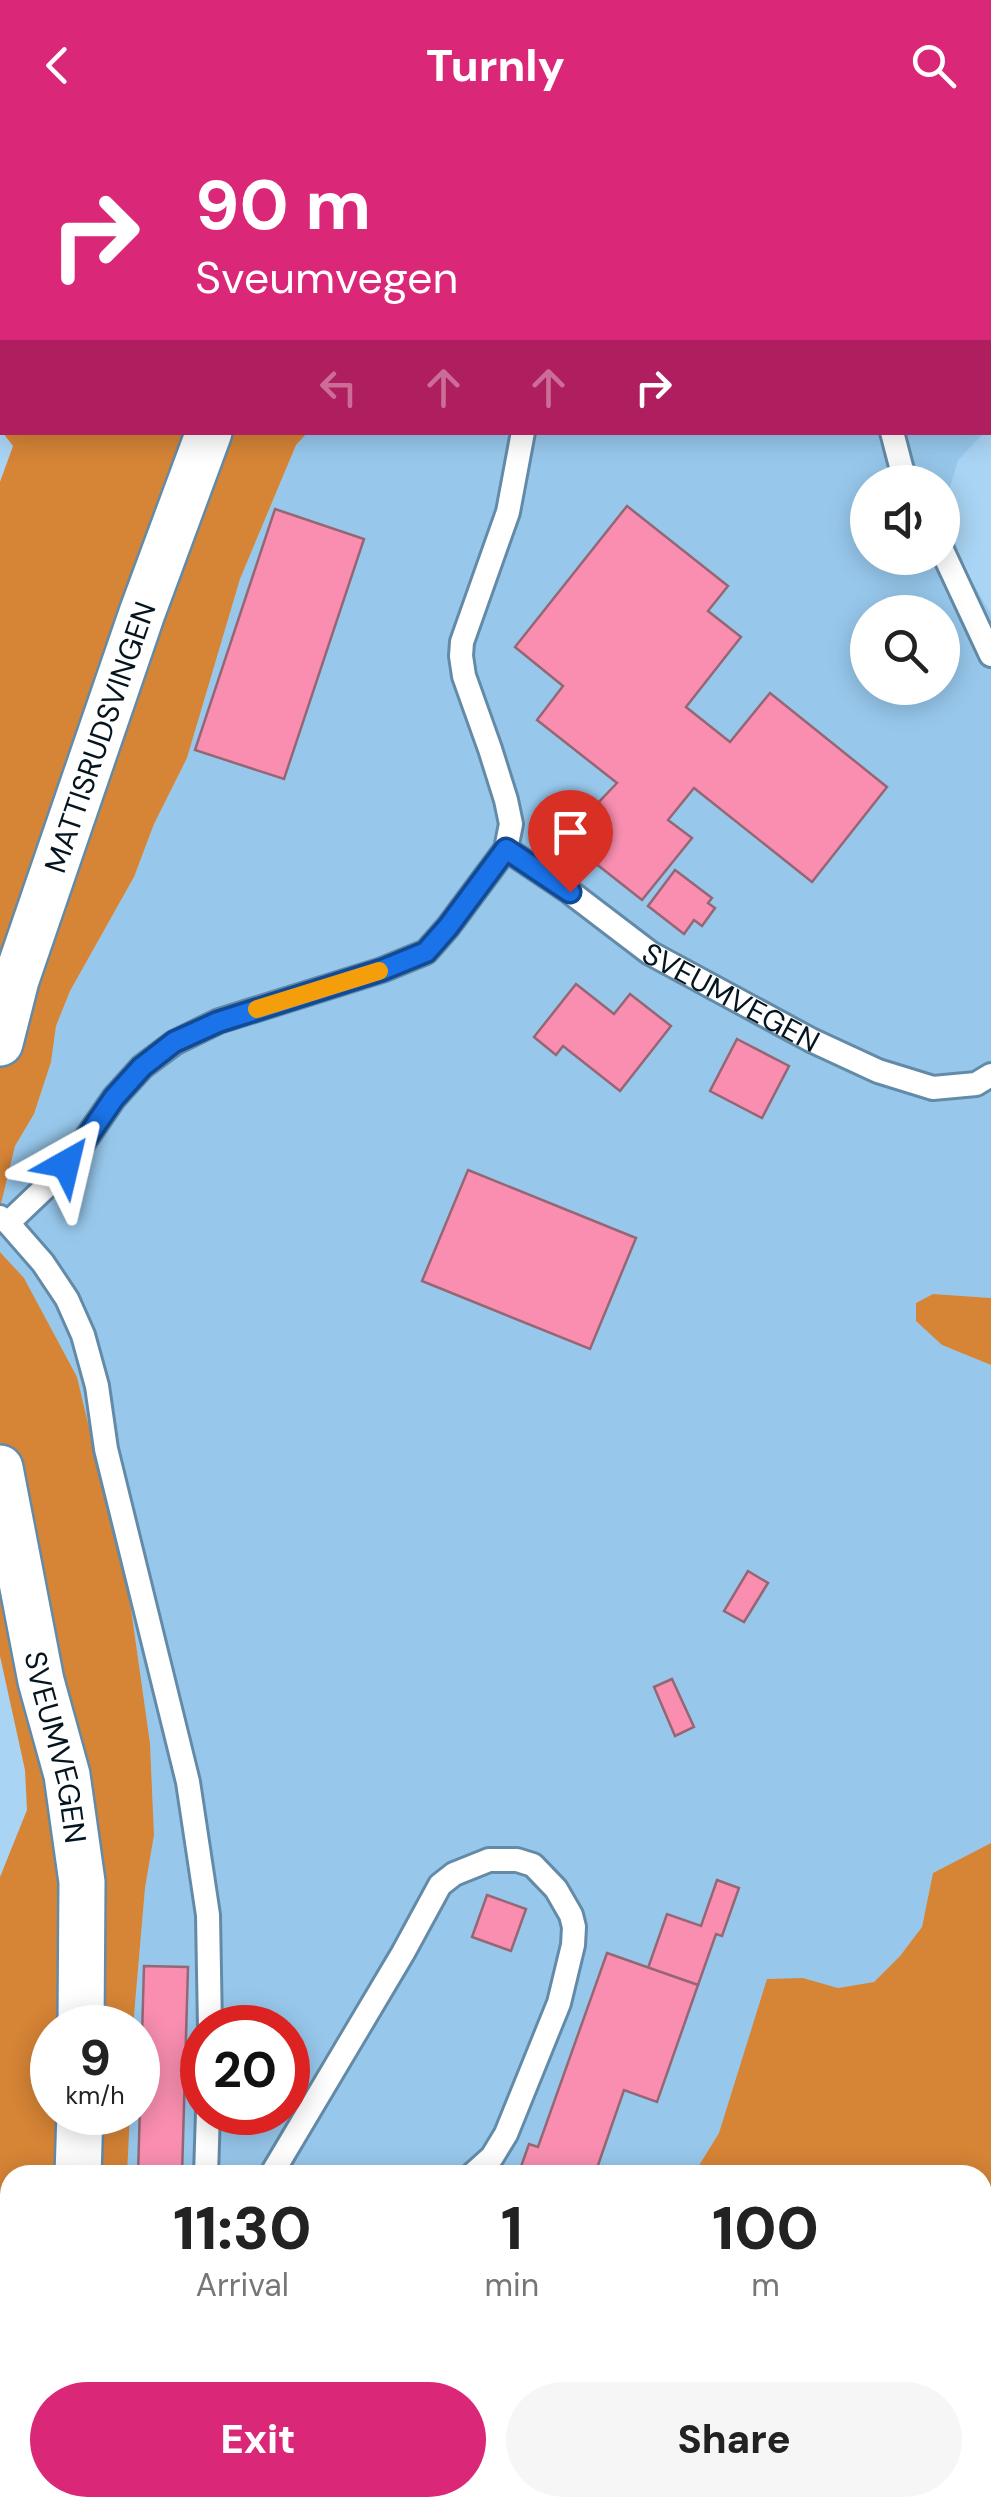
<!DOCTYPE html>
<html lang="en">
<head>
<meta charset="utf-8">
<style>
  :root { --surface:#fff; --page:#f6f6f6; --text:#222; --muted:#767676; --accent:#db2777 }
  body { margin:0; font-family:"DM Sans",sans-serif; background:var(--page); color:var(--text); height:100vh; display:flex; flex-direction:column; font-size:38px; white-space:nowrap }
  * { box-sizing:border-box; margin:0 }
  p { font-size:32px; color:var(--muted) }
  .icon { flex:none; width:55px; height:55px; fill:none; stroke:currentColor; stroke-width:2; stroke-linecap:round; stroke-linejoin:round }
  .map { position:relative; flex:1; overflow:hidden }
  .sheet { position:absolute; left:0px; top:2035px; width:992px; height:352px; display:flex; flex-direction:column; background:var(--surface); border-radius:30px 30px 0 0; box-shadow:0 5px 25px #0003 }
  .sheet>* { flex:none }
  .banner { position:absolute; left:0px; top:0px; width:992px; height:305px; box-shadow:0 5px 25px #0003; background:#db2777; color:#fff; overflow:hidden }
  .tools { position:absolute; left:850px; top:335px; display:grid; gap:20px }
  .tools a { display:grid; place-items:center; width:110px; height:110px; border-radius:50%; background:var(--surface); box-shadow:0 5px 25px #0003; font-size:50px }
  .speed { position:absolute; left:30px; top:1875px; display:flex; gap:20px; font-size:50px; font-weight:700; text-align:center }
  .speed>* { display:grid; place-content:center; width:130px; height:130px; border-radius:50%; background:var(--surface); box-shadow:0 5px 25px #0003; line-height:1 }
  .speed small { font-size:25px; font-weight:400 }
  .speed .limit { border:15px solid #d22; background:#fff; color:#111 }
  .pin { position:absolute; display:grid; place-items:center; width:85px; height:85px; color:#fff; margin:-102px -42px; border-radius:50% 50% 50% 0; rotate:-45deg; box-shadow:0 0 10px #0007 }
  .pin .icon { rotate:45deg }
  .me { position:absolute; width:110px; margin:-55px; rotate:37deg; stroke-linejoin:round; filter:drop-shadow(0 0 8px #0008) }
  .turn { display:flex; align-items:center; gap:35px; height:210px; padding:0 30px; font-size:45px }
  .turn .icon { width:130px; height:130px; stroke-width:2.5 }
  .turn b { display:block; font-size:70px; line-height:85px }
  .lanes { display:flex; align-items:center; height:95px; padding:0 30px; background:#0003; justify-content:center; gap:50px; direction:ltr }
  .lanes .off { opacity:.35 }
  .eta { display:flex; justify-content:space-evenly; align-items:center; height:170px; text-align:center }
  .eta b { font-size:60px; font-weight:800; line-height:70px }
  .primary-button { display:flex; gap:20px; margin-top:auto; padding:20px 30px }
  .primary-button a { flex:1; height:115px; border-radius:60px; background:var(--accent); color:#fff; font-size:40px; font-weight:800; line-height:115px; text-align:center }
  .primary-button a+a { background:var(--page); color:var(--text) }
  header { display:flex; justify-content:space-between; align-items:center; height:130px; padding:0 30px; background:var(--accent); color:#fff; font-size:45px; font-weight:800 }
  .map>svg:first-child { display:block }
  .built { fill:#97c8ec; fill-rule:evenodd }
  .forest { fill:#d68436 }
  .building { fill:#f98eb0; stroke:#956674; stroke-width:2.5 }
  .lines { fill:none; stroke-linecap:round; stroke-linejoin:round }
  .service-casing { stroke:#638ba8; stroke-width:28 }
  .minor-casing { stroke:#638ba8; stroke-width:50 }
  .service { stroke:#fff; stroke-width:22 }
  .minor { stroke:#fff; stroke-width:45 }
  .route-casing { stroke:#114b97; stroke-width:25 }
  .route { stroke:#1a73e8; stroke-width:18 }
  .slow { stroke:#f59e0b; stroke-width:18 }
  .labels { text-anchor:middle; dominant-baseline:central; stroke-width:8; stroke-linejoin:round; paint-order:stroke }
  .street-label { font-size:30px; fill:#051520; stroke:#a9d4f3 }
</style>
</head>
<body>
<header><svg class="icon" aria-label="back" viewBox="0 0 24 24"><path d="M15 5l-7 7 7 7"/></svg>Turnly<svg class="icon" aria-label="search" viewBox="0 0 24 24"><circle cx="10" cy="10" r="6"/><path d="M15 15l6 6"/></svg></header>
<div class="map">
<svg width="991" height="2386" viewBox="0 0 991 2386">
  <rect width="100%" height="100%" fill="#a9d4f3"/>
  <!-- built -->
  <g class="built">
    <path d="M410 0H991V295L990 2H409Z"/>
    <path d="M307 303H984L958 330 948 364 952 401 963 436 991 484V1168L933 1164 916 1173V1190L942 1215 991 1235V1713L933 1743 922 1797 900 1826 874 1852 838 1858 803 1848 719 2003 693 2045H127L130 1983 138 1982V1898L133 1897 134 1885 145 1758 154 1705 150 1613 129 1465 77 1247 24 1148 0 1122V1078L15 1016 34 984 51 932 56 896 70 861 134 747 154 694 187 628 240 449 296 315ZM868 352H942V428H868ZM868 482H942V558H868ZM202 1898H288V1982H202Z"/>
    <path d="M97 2378H456L450 2386H96Z"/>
  </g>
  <!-- forest -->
  <g class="forest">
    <path d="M0 0H410L409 2H2V122L0 116Z"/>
    <path d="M3 303H307L296 315 240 449 187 628 154 694 134 747 70 861 56 896 51 932 34 984 15 1016 0 1078V352L13 316Z"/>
    <path d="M0 1122 24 1148 77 1247 129 1465 150 1613 154 1705 145 1758 133 1897 52 1898V1982L130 1983 127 2045H10V2378H97L96 2386H0V1747L27 1680 25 1640 0 1526Z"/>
    <path d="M933 1164 991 1168V1235L942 1215 916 1191V1173Z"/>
    <path d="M991 1713V2386H450L456 2378H982V2045H693L719 2003 767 1849 803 1848 838 1858 874 1852 900 1826 922 1797 933 1743Z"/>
  </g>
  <!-- building -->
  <g class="building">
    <path d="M627 376 728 456 708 481 741 507 686 577 730 612 770 563 887 657 812 752 694 658 668 690 692 708 642 770 585 725 604 702 588 690 600 674 598 673 617 653 537 590 563 556 515 517Z"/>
    <path d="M275 379 364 409 284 649 195 620Z"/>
    <path d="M675 740 712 768 708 773 715 778 702 796 694 790 684 804 648 776Z"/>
    <path d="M576 854 614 884 630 864 671 896 620 961 563 916 556 925 534 907Z"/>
    <path d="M737 909 789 936 762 988 710 961Z"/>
    <path d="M468 1040 636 1108 590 1219 422 1151Z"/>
    <path d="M748 1441 768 1453 744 1492 724 1481Z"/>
    <path d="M672 1549 694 1597 675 1606 654 1557Z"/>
    <path d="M717 1750 739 1758 722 1806 716 1804 698 1855 648 1838 667 1784 701 1796Z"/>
    <path d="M487 1765 526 1779 511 1821 472 1807Z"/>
    <path d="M607 1823 698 1855 657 1972 624 1960 597 2038 618 2045H518L529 2014 538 2017Z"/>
    <path d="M144 1836 188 1837 182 2045H138Z"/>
    <path d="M378 2378H433L429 2386H373Z"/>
  </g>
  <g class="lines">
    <!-- service casing -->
    <g class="service-casing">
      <g id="service">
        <path d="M892 302 903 344 907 352"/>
        <path d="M942 420 991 525"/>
        <path id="s1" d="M506 719 570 762 650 823 811 910 878 941 933 958 976 954 991 945"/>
        <path d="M0 1087 8 1093 43 1133 67 1169 83 1205 97 1256 106 1319 188 1652 208 1785 210 1898"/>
        <path d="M8 1093 50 1053 81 1016 114 968 142 937 174 913 219 891 382 840 426 822 448 797 506 719 511 694 506 670 490 619 464 546 461 526 462 512 508 382 523 302"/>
        <path d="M206 2045 208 1982"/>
        <path d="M271 2045 403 1823 440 1755 454 1744 489 1730H517L533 1735 556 1759 571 1785 574 1797 573 1815 559 1873 506 2004 492 2027 472 2045"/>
        <path d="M107 2386 108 2378"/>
        <path d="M204 2386 210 2378"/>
      </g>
    </g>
    <!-- minor casing -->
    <g class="minor-casing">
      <g id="minor">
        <path d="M319 2 320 0"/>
        <path id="s2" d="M0 913 16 850 142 483 209 302"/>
        <path id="s3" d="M0 1338 41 1551 67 1645 82 1752 81 1898"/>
        <path d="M78 2045 80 1982"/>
        <path d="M43 2386 45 2378"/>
      </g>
    </g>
    <!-- service -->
    <use href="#service" class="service"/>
    <!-- minor -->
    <use href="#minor" class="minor"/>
  </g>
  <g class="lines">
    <!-- route casing -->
    <g class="route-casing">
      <path id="route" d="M66 1034 81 1016 114 968 142 937 174 912 218 892 382 840 426 822 448 797 506 719 570 762"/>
    </g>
    <!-- route -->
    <use href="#route" class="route"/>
    <!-- slow -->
    <path class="slow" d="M257 879 379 841"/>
  </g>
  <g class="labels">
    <!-- street labels -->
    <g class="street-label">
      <text stroke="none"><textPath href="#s2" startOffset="322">MATTISRUDSVINGEN</textPath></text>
      <text stroke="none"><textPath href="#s1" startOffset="270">SVEUMVEGEN</textPath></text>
      <text stroke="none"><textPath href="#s3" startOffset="285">SVEUMVEGEN</textPath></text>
    </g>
  </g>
</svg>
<div class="tools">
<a><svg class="icon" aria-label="sound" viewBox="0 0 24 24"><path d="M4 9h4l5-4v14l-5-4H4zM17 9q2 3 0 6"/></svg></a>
<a><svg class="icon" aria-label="search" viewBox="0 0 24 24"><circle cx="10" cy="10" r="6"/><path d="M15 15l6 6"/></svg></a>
</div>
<div class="speed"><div>9<small>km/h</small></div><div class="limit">20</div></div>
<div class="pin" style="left:570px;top:762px;background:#d93025"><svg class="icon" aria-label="arrive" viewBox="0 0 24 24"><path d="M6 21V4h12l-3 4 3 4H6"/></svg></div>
<svg class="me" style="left:66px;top:1034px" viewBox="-20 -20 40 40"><path d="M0-17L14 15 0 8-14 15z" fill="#1a73e8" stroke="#fff" stroke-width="4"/></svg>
<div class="banner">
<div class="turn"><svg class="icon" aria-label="right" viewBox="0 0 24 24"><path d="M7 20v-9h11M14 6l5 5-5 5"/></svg><div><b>90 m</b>Sveumvegen</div></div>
<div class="lanes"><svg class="icon off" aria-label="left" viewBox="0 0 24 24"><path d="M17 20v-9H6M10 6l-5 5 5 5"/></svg><svg class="icon off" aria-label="ahead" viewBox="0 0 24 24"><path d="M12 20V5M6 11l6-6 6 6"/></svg><svg class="icon off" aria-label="ahead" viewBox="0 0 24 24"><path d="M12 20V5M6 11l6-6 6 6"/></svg><svg class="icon" aria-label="right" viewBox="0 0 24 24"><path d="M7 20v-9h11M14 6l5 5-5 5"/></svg></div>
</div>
<section class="sheet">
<div class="eta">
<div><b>11:30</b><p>Arrival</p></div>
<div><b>1</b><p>min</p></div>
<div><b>100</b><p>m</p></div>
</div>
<div class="primary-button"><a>Exit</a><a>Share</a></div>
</section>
</div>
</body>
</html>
